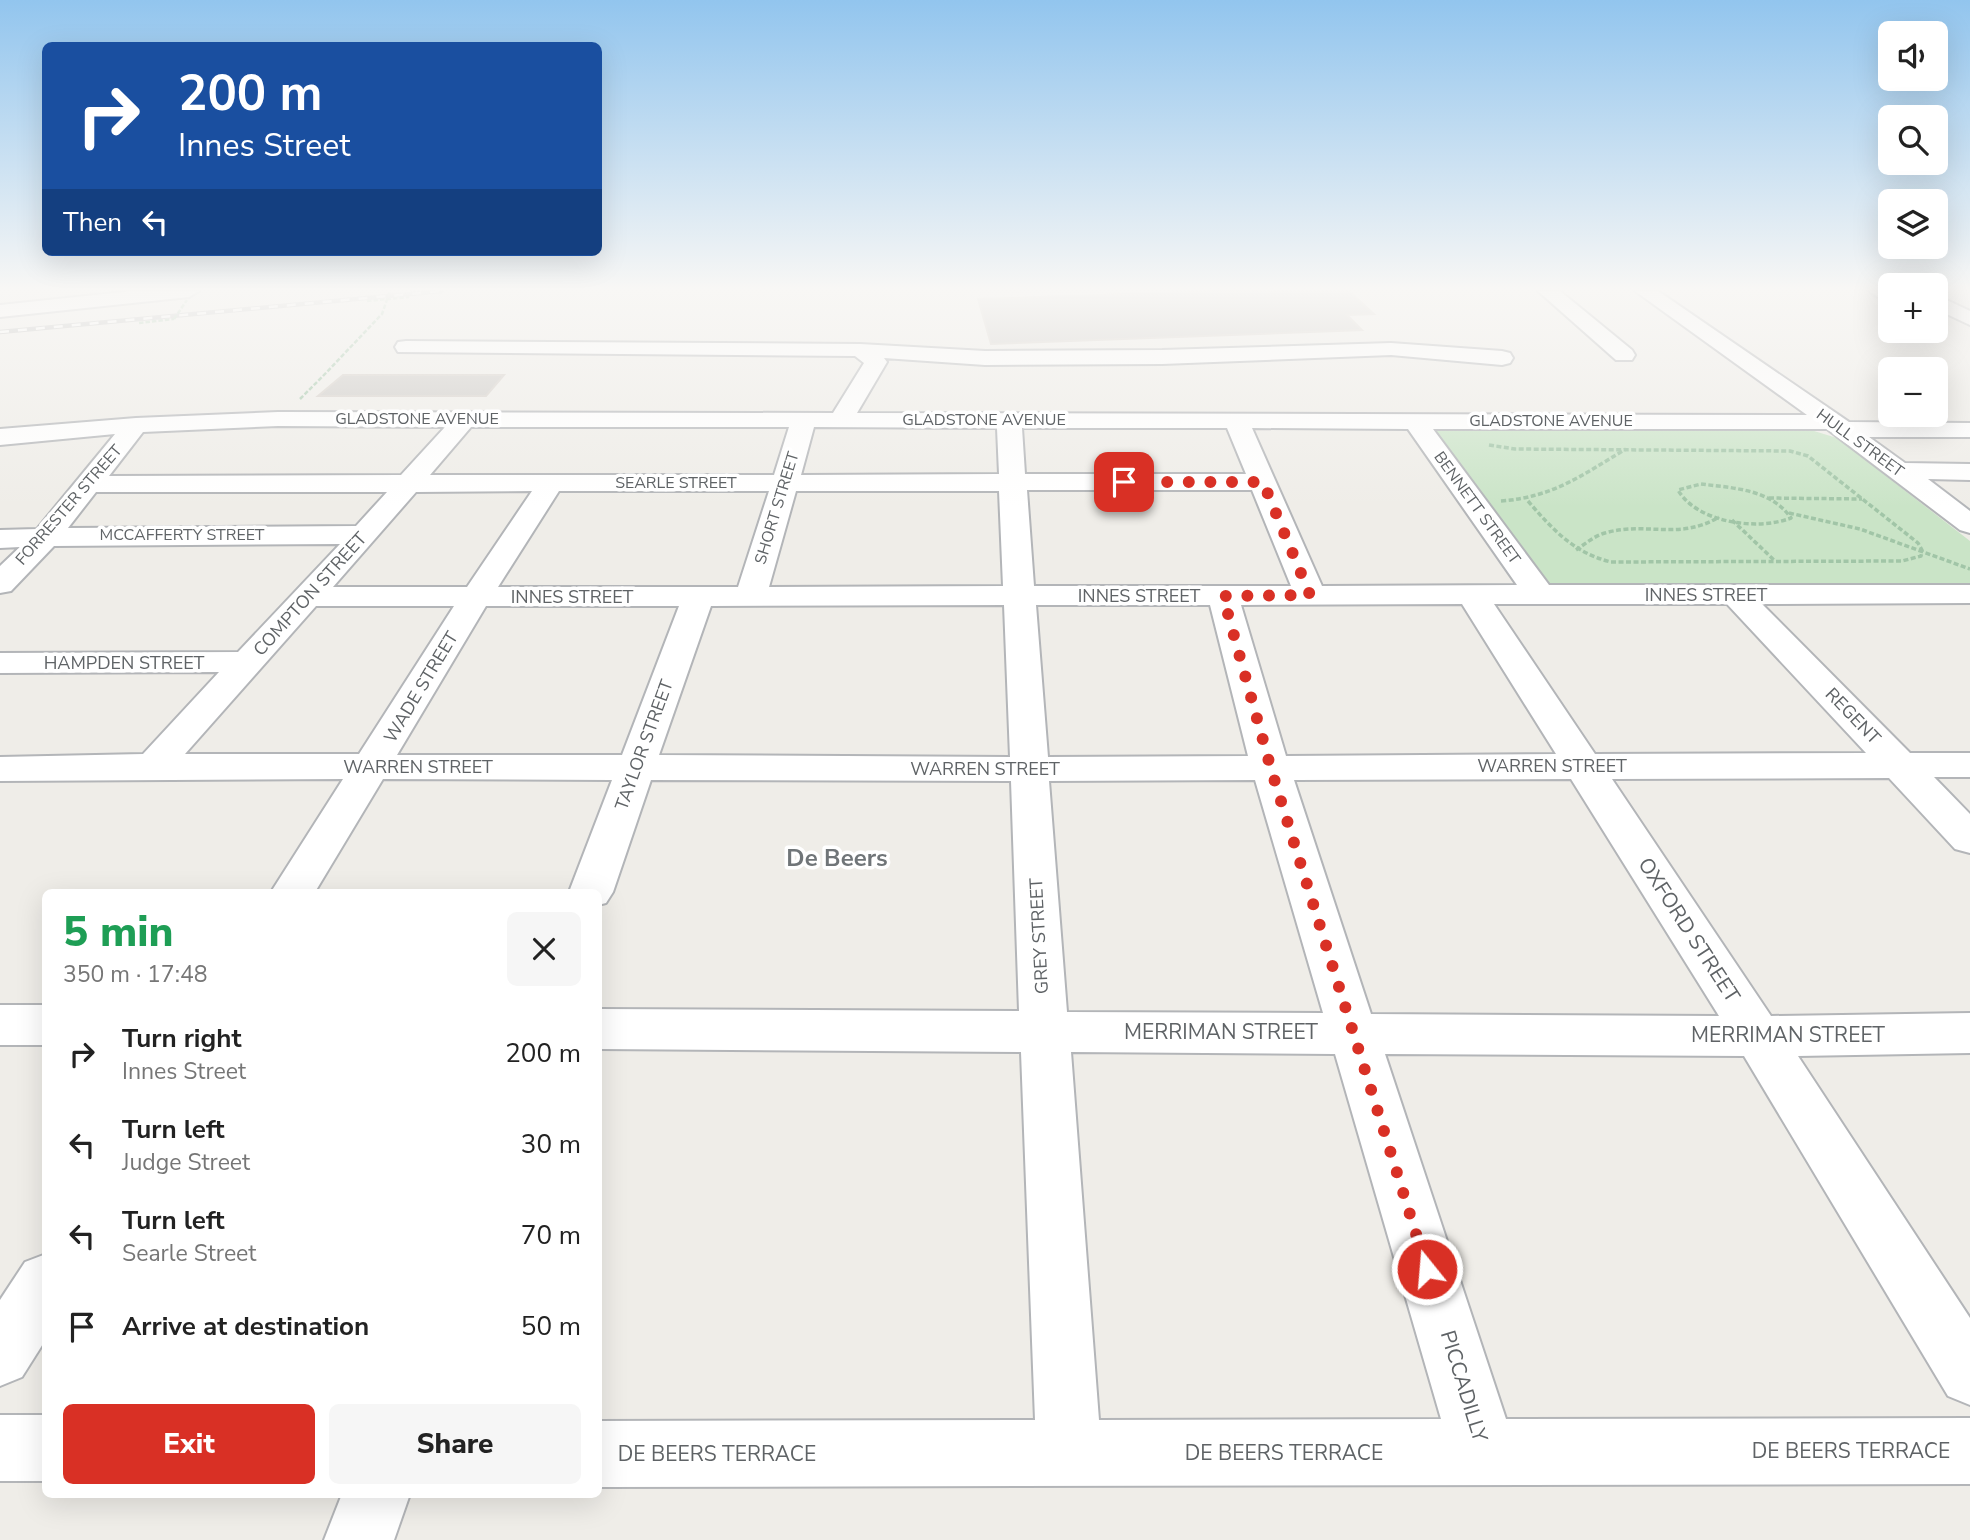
<!DOCTYPE html>
<html lang="en">
<head>
<meta charset="utf-8">
<style>
  :root { --surface:#fff; --page:#f6f6f6; --text:#222; --muted:#767676; --accent:#d93025 }
  body { margin:0; font-family:"Nunito Sans",sans-serif; background:var(--page); color:var(--text); height:100vh; display:flex; flex-direction:column; font-size:26px; white-space:nowrap }
  * { box-sizing:border-box; margin:0 }
  p { font-size:23px; color:var(--muted) }
  .icon { flex:none; width:38px; height:38px; fill:none; stroke:currentColor; stroke-width:2; stroke-linecap:round; stroke-linejoin:round }
  .map { position:relative; flex:1; overflow:hidden }
  .sheet { position:absolute; left:42px; top:889px; width:560px; height:609px; display:flex; flex-direction:column; background:var(--surface); border-radius:10px; box-shadow:0 7px 28px #0002 }
  .sheet>* { flex:none }
  .guide { position:absolute; left:42px; top:42px; width:560px; height:214px; border-radius:10px; box-shadow:0 7px 28px #0002; background:#1a4fa0; color:#fff; overflow:hidden }
  .tools { position:absolute; left:1878px; top:21px; display:grid; gap:14px }
  .tools a { display:grid; place-items:center; width:70px; height:70px; border-radius:10px; background:var(--surface); box-shadow:0 7px 28px #0002; font-size:35px }
  .pin { position:absolute; display:grid; place-items:center; width:60px; height:60px; color:#fff; margin:-30px; border-radius:14px; box-shadow:0 4px 10px #0006 }
  .me { position:absolute; width:77px; margin:-38px; rotate:343deg; stroke-linejoin:round; filter:drop-shadow(0 0 5px #0008) }
  .turn { display:flex; align-items:center; gap:24px; height:147px; padding:0 21px; font-size:32px }
  .turn .icon { width:91px; height:91px; stroke-width:2.5 }
  .turn b { display:block; font-size:49px; line-height:60px }
  .then { display:flex; align-items:center; height:66px; padding:0 21px; background:#0003; gap:14px; font-size:26px }
  .round { display:grid; place-items:center; flex:none; width:74px; height:74px; border-radius:10px; background:var(--page) }
  .summary { display:flex; align-items:center; justify-content:space-between; height:119px; padding:0 21px }
  h1 { font-size:42px; font-weight:800; line-height:52px; color:#1e9e55 }
  .action { display:flex; gap:14px; margin-top:auto; padding:14px 21px }
  .action a { flex:1; height:80px; border-radius:10px; background:var(--accent); color:#fff; font-size:28px; font-weight:800; line-height:80px; text-align:center }
  .action a+a { background:var(--page); color:var(--text) }
  ul { padding:0; list-style:none }
  li { display:flex; align-items:center; gap:21px; height:91px; padding:0 21px }
  li div { flex:1 }
  li b { display:block; font-size:26px }
  li em { font-style:normal }
  .map>svg:first-child { display:block }
  .green { fill:#cae4c7 }
  .building { fill:#cbc8c4; stroke:#d4cec7; stroke-width:2 }
  .lines { fill:none; stroke-linecap:round; stroke-linejoin:round }
  .minor-casing { stroke:#b3b5b8; stroke-width:4 }
  .path-far1 { stroke:#a1c5a7; stroke-width:2.5; stroke-dasharray:4.5 2; stroke-linecap:butt }
  .path { stroke:#a1c5a7; stroke-width:3.5; stroke-dasharray:5 2.5; stroke-linecap:butt }
  .minor { fill:#fff; fill-rule:evenodd }
  .rail-casing { stroke:#b3b4b4; stroke-width:4.5 }
  .rail { stroke:#fff; stroke-width:2.5; stroke-dasharray:9; stroke-linecap:butt }
  .path-bridge { stroke:#a1c5a7; stroke-width:2.5; stroke-dasharray:4.5 2; stroke-linecap:butt }
  .route { stroke:#d93025; stroke-width:12; stroke-dasharray:0 21.6 }
  .labels { text-anchor:middle; dominant-baseline:central; stroke-width:7; stroke-linejoin:round; paint-order:stroke }
  .far-street-label { font-size:16px; fill:#5f6366; stroke:#fff }
  .street-label { font-size:18px; fill:#5f6366; stroke:#fff }
  .near-street-label { font-size:21px; fill:#5f6366; stroke:#fff }
  .district-label { font-size:24px; font-weight:bold; fill:#707578; stroke:#fff }
</style>
</head>
<body>
<div class="map">
<svg width="1970" height="1540" viewBox="0 0 1970 1540">
  <rect width="100%" height="100%" fill="#efede8"/>
  <!-- green -->
  <path class="green" d="M1801 427 1837 438 1970 541V587L1552 586 1543 583 1431 431 1434 429Z"/>
  <!-- building -->
  <g class="building">
    <path d="M1217 291 1350 292 1374 314 1347 315 1362 330 991 344 978 299Z"/>
    <path d="M343 375H504L486 396H318Z"/>
  </g>
  <g class="lines">
    <!-- minor casing -->
    <g class="minor-casing">
      <g id="minor">
        <path d="M133 291H199L189 297 0 317V305Z"/>
        <path d="M1538 291H1560L1632 350 1635 355 1632 360H1616Z"/>
        <path d="M1635 291H1658L1849 422 1970 423V437H1869L1905 463 1970 464V480L1928 479 1970 511V533L1960 530 1827 429H1433L1549 585H1970V603L1762 604 1910 753H1970V777H1934L1970 814V853L1955 849 1889 778 1612 779 1771 1016 1970 1013V1053L1798 1056 1970 1318V1405L1948 1396 1744 1056 1385 1054 1506 1419 1970 1418V1484L598 1487V1421L1035 1420 1021 1052 598 1049V1009L1019 1011 1011 781 651 780 613 892 606 903 598 905V892H569L612 780 383 779 315 892H271L343 779 0 781V757L143 754 219 672 0 673V653L238 652 340 544 54 546 11 591 0 593V566L20 547 0 548V530L37 529 115 434 0 445V429L136 418 278 412 833 413 864 363 855 356 398 352 395 347 398 342 406 341 860 344 985 351 1162 350 1391 343 1502 351 1510 353 1513 358 1510 363 1502 365 1391 355 1162 364 985 365 884 358 887 362 857 413 1807 415ZM278 426 445 427 401 475 109 476 143 432ZM471 427H789L774 475H430ZM814 427 997 428 999 474 801 475ZM1022 428H1227L1246 474H1025ZM1252 428 1408 429 1517 585 1322 586ZM1027 490H1252L1291 586H1034ZM532 491 467 587H333L416 492ZM559 491H769L738 587H498ZM796 491H999L1003 586 769 587ZM96 492H387L356 526 68 528ZM1462 604 1556 754 1286 756 1241 605ZM1494 604H1727L1866 753 1595 754ZM1004 605 1010 757 659 755 711 606ZM1036 605H1210L1248 756 1048 757ZM316 606H454L359 754H185ZM486 606H679L622 755H397ZM1571 779 1719 1016 1371 1014 1294 780ZM1255 780 1323 1013 1067 1012 1049 781ZM1071 1052 1335 1054 1441 1419 1099 1420Z"/>
        <path d="M1869 291H1890V300L1881 299Z"/>
        <path d="M1936 295 1970 311V325L1936 309Z"/>
        <rect x="0" y="1005" width="46" height="40"/>
        <path d="M46 1254V1339L22 1377 0 1386V1300L25 1262Z"/>
        <rect x="0" y="1415" width="46" height="66"/>
        <path d="M342 1494H410L394 1540H324Z"/>
      </g>
    </g>
    <!-- path-far1 -->
    <g class="path-far1">
      <path d="M367 301 409 297"/>
      <path d="M139 323 174 319"/>
      <path d="M300 399 323 376"/>
    </g>
    <!-- path -->
    <g class="path">
      <path d="M1489 445 1515 449 1790 451 1808 456 1918 543 1922 550 1921 556 1902 561 1611 562C1574 553 1552 529 1528 501"/>
      <path d="M1701 484C1733 488 1771 489 1791 518 1758 531 1697 523 1678 490Z"/>
      <path d="M1769 498 1862 499"/>
      <path d="M1501 501C1554 497 1582 475 1626 449"/>
      <path d="M1789 513 1860 529 1970 569"/>
      <path d="M1732 520 1774 560"/>
      <path d="M1576 550C1585 544 1594 536 1605 533 1646 521 1679 541 1719 517"/>
    </g>
    <!-- minor -->
    <use href="#minor" class="minor"/>
    <!-- rail casing -->
    <g class="rail-casing">
      <path id="rail" d="M0 332 442 291"/>
    </g>
    <!-- rail -->
    <use href="#rail" class="rail"/>
    <!-- path-bridge -->
    <g class="path-bridge">
      <path d="M174 319 187 300"/>
      <path d="M323 376 382 314 390 291"/>
    </g>
  </g>
  <!-- sky -->
  <linearGradient id="sky" x2="0" y2="1"><stop stop-color="#92c5ee"/><stop offset="0.57" stop-color="#f8f7f5"/><stop offset="1" stop-color="#f8f7f5" stop-opacity="0"/></linearGradient>
  <rect width="1970" height="507" fill="url(#sky)"/>
  <g class="lines">
    <!-- route -->
    <path class="route" d="M1124 482H1263L1310 595 1223 596 1271 769 1427 1269"/>
  </g>
  <g class="labels">
    <!-- far-street labels -->
    <g class="far-street-label">
      <text x="417" y="419">GLADSTONE AVENUE</text>
      <text x="984" y="420">GLADSTONE AVENUE</text>
      <text x="1551" y="421">GLADSTONE AVENUE</text>
      <text transform="translate(1860 443) rotate(36)">HULL STREET</text>
      <text x="676" y="483">SEARLE STREET</text>
      <text transform="translate(69 505) rotate(-49)">FORRESTER STREET</text>
      <text transform="translate(777 508) rotate(-73)">SHORT STREET</text>
      <text transform="translate(1477 508) rotate(54)">BENNETT STREET</text>
      <text x="182" y="535">MCCAFFERTY STREET</text>
    </g>
    <!-- street labels -->
    <g class="street-label">
      <text transform="translate(310 594) rotate(-48)">COMPTON STREET</text>
      <text x="1706" y="595">INNES STREET</text>
      <text x="1139" y="596">INNES STREET</text>
      <text x="572" y="597">INNES STREET</text>
      <text x="124" y="663">HAMPDEN STREET</text>
      <text transform="translate(421 687) rotate(-59)">WADE STREET</text>
      <text transform="translate(1853 716) rotate(46)">REGENT</text>
      <text transform="translate(644 745) rotate(-70)">TAYLOR STREET</text>
      <text x="1552" y="766">WARREN STREET</text>
      <text x="418" y="767">WARREN STREET</text>
      <text x="985" y="769">WARREN STREET</text>
      <text transform="translate(1039 936) rotate(-93)">GREY STREET</text>
    </g>
    <!-- near-street labels -->
    <g class="near-street-label">
      <text transform="translate(1689 930) rotate(57)">OXFORD STREET</text>
      <text x="1221" y="1032">MERRIMAN STREET</text>
      <text x="1788" y="1035">MERRIMAN STREET</text>
      <text transform="translate(1464 1386) rotate(73)">PICCADILLY</text>
      <text x="1851" y="1451">DE BEERS TERRACE</text>
      <text x="1284" y="1453">DE BEERS TERRACE</text>
      <text x="717" y="1454">DE BEERS TERRACE</text>
    </g>
    <!-- district labels -->
    <g class="district-label">
      <text x="837" y="858">De Beers</text>
    </g>
  </g>
</svg>
<div class="tools">
<a><svg class="icon" aria-label="sound" viewBox="0 0 24 24"><path d="M4 9h4l5-4v14l-5-4H4zM17 9q2 3 0 6"/></svg></a>
<a><svg class="icon" aria-label="search" viewBox="0 0 24 24"><circle cx="10" cy="10" r="6"/><path d="M15 15l6 6"/></svg></a>
<a><svg class="icon" aria-label="layers" viewBox="0 0 24 24"><path d="M12 4l9 5-9 5-9-5zM3 14l9 5 9-5"/></svg></a>
<a>+</a>
<a>−</a>
</div>
<div class="pin" style="left:1124px;top:482px;background:#d93025"><svg class="icon" aria-label="arrive" viewBox="0 0 24 24"><path d="M6 21V4h12l-3 4 3 4H6"/></svg></div>
<svg class="me" style="left:1427px;top:1269px" viewBox="-20 -20 40 40"><circle r="17" fill="#d93025" stroke="#fff" stroke-width="3"/><path d="M0-11L8 9 0 5-8 9z" fill="#fff"/></svg>
<div class="guide">
<div class="turn"><svg class="icon" aria-label="right" viewBox="0 0 24 24"><path d="M7 20v-9h11M14 6l5 5-5 5"/></svg><div><b>200 m</b>Innes Street</div></div>
<div class="then">Then<svg class="icon" aria-label="left" viewBox="0 0 24 24"><path d="M17 20v-9H6M10 6l-5 5 5 5"/></svg></div>
</div>
<section class="sheet">
<div class="summary"><div><h1>5 min</h1><p>350 m · 17:48</p></div><a class="round"><svg class="icon" aria-label="close" viewBox="0 0 24 24"><path d="M6 6l12 12M18 6L6 18"/></svg></a></div>
<ul>
<li><svg class="icon" aria-label="right" viewBox="0 0 24 24"><path d="M7 20v-9h11M14 6l5 5-5 5"/></svg><div><b>Turn right</b><p>Innes Street</p></div><em>200 m</em></li>
<li><svg class="icon" aria-label="left" viewBox="0 0 24 24"><path d="M17 20v-9H6M10 6l-5 5 5 5"/></svg><div><b>Turn left</b><p>Judge Street</p></div><em>30 m</em></li>
<li><svg class="icon" aria-label="left" viewBox="0 0 24 24"><path d="M17 20v-9H6M10 6l-5 5 5 5"/></svg><div><b>Turn left</b><p>Searle Street</p></div><em>70 m</em></li>
<li><svg class="icon" aria-label="arrive" viewBox="0 0 24 24"><path d="M6 21V4h12l-3 4 3 4H6"/></svg><div><b>Arrive at destination</b></div><em>50 m</em></li>
</ul>
<div class="action"><a>Exit</a><a>Share</a></div>
</section>
</div>
</body>
</html>
